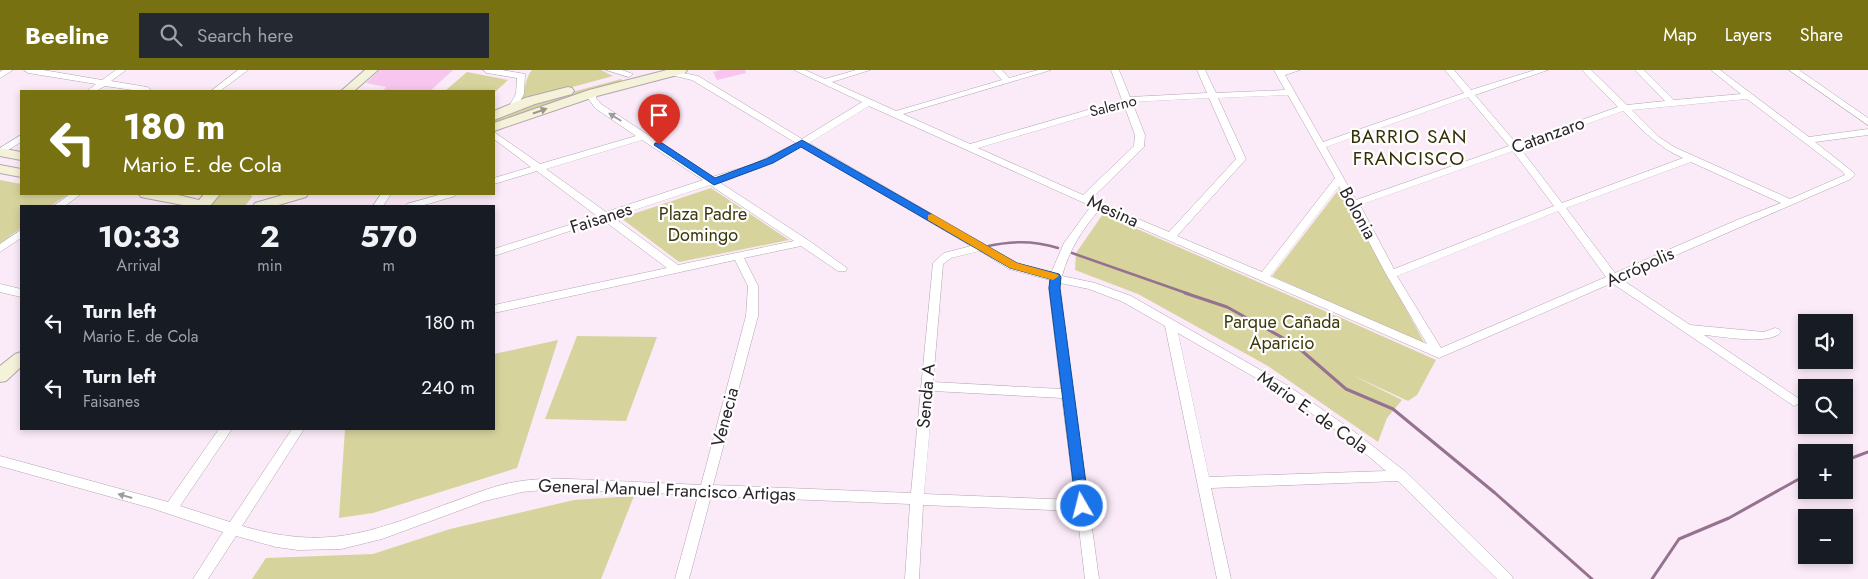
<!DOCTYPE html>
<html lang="en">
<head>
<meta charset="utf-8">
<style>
  :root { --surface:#171b24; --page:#242831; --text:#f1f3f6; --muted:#9ea1a6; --accent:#787112 }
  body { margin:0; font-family:Jost,sans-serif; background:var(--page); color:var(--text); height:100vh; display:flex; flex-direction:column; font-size:19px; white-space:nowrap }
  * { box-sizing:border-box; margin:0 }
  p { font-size:16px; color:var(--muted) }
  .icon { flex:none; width:28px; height:28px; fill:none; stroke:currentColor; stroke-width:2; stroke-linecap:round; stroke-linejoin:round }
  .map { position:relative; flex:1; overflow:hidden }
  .sheet { position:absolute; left:20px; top:135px; width:475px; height:225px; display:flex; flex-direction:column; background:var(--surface); border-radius:0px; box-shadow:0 2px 8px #0003 }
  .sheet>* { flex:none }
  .hud { position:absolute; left:20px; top:20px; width:475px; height:105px; border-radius:0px; box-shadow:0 2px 8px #0003; background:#787112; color:#fff; overflow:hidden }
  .controls { position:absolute; left:1798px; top:244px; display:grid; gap:10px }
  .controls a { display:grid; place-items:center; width:55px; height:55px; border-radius:0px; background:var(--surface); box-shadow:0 2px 8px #0003; font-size:25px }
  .pin { position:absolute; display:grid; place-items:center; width:42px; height:42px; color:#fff; margin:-51px -21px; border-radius:50% 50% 50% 0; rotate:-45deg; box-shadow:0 0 5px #0007 }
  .pin .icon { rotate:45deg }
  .me { position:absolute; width:55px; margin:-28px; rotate:352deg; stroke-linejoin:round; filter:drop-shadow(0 0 4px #0008) }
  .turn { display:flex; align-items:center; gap:18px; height:105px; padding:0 20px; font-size:22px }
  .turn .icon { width:65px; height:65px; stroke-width:2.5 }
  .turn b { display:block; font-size:35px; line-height:42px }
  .eta { display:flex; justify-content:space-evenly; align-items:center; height:85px; text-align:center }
  .eta b { font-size:30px; font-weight:700; line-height:35px }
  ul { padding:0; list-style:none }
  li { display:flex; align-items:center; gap:15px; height:65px; padding:0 20px }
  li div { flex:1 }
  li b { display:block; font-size:19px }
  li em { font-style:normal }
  header { display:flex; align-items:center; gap:30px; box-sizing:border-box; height:70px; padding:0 25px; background:var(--accent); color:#fff }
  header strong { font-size:24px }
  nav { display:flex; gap:28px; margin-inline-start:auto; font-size:18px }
  .search { width:350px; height:45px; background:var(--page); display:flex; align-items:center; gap:12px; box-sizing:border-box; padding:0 18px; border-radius:0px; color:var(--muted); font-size:19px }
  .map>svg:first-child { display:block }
  .green { fill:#d7d39d }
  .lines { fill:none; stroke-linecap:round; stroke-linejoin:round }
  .stream-far1 { stroke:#95728f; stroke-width:2.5 }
  .stream { stroke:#95728f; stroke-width:3 }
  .building { fill:#f7c5ee }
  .street-casing { stroke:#b3a5b1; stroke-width:1 }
  .secondary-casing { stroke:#b3a5b1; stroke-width:2 }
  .street { fill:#fff; fill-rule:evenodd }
  .secondary { fill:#f4f2d8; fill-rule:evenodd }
  .oneway { fill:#999589 }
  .oneway2 { fill:#9f9c9f }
  .route { fill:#1a73e8; stroke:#114b97 }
  .slow { fill:#f59e0b }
  .labels { text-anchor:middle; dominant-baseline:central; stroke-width:4.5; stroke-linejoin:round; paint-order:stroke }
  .far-street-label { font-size:15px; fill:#2a2429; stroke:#fefefe }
  .street-label { font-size:18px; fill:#2a2429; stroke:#fefefe }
  .park-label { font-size:18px; fill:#3c3908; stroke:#fefefe }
  .neighbourhood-label { font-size:19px; letter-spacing:1px; fill:#343106; stroke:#fefefe }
</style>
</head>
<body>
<header>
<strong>Beeline</strong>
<div class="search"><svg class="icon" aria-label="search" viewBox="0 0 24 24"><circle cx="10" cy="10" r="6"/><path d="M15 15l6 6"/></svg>Search here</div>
<nav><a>Map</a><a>Layers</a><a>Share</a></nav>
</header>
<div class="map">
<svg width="1868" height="509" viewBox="0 0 1868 509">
  <rect width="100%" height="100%" fill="#fbebf8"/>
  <!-- green -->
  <g class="green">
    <path d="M532 0H601L613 6 521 31C525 21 525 8 532 0Z"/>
    <path d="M467 2 508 10 494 23V21H445Z"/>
    <path d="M621 9 622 11 494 54V50L542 30Z"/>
    <path d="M0 110 21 114V124H68L51 136H21V158L0 173Z"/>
    <path d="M711 118 789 170 679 192 621 148Z"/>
    <path d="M1340 118 1425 274 1272 206Z"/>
    <path d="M219 124H251L252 127 245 136H206L213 128Z"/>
    <path d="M1103 144 1336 246 1333 251 1337 246 1436 290 1417 325 1408 331 1350 304 1402 330 1387 348 1378 372 1268 296 1138 224 1075 200 1076 183Z"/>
    <path d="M577 266 657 267 626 351 545 349Z"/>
    <path d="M558 270 517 398 373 443 339 448 345 359H494V284Z"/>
    <path d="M634 426 601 509H252L266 488 373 484 450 459 574 430Z"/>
  </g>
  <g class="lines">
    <!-- stream-far1 -->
    <g class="stream-far1">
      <path d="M984 177C1010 171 1032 170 1058 178"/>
      <path d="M1072 183 1189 224"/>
    </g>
    <!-- stream -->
    <g class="stream">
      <path d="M1185 223 1227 237 1294 274 1346 319 1393 339 1495 423 1592 509"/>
      <path d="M1844 391 1868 382"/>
      <path d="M1652 509 1679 469 1729 448 1806 405"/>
    </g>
  </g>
  <!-- building -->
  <g class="building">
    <path d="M380 0H453L430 21H383L386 17 366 13Z"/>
    <path d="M721 0H745L746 3 717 10 713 2Z"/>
  </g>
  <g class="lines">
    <!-- street casing -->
    <g class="street-casing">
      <g id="street">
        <path d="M3 0H13L0 8V2Z"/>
        <path d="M24 0H43L102 10 116 0H126L111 11 147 17 151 20 139 21 105 16 96 21H87L96 14 28 3Z"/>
        <path d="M238 0H248L220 21H211Z"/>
        <path d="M483 0H502L525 4 524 24 515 40 512 41 508 38 516 24 517 8 487 3Z"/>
        <path d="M606 0H622L633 4 629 7Z"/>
        <path d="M668 0 698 6 802 69 862 32 794 0H805L825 9 856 0H870L832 12 896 41 1002 10 993 0H1002L1009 8 1038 0H1051L903 44 970 74 1122 30 1111 0H1119L1130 27 1207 23 1197 0H1205L1216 23 1285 20 1274 0H1300L1285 5 1323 72 1464 23 1445 0H1454L1471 20 1535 0H1548L1475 25 1516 73 1618 37 1582 0H1591L1627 35 1665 31 1635 0H1644L1674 30 1741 24 1711 0H1720L1809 67 1868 59V65L1815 72 1853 102 1855 104 1851 109 1621 209 1690 255 1764 262 1775 258 1779 259 1781 262C1770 276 1721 266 1704 265L1798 328 1800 331 1798 334 1794 336 1612 213 1439 288 1099 140C1082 160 1069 180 1062 206L1095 213 1131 226 1290 317 1352 360 1406 402 1511 505 1513 509H1497L1398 411 1211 418 1231 509H1217L1165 256 1123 232 1089 219 1060 213 1059 219 1099 509H1085L1077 441 923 435 919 509H905L910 434 711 426 689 509H675L698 425 553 419 522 422 485 431 382 469 341 479 298 480 276 477 236 466 208 509H193L223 462 151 438 0 396V386L168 432 219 359H232L180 436 230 452 292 359H304L242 456C324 480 367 464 444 435 467 427 491 416 515 412 542 407 568 409 595 410 630 412 665 413 701 415L746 246 748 216 735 190 494 243V235L667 198 603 150 494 186V179L597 146 537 101 494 114V108L531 97 494 69V62L540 94 636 66 595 38 588 28 590 21 593 20 597 23 596 28 601 34 712 107 754 94 796 73 692 10 667 4 666 2ZM1288 25 1335 108 1262 202 1177 166 1246 89 1218 28ZM1468 27 1509 76 1356 130 1326 77ZM1209 28 1236 89 1169 162 1091 129 1144 77 1145 65 1132 32ZM1747 29 1842 101 1845 105 1790 129 1674 77 1659 67 1632 40ZM1124 35 1135 65 1134 76 1083 125 978 78ZM869 36 1091 136 1064 173 1051 203 1017 193 809 73ZM1623 41C1642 60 1658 77 1683 88L1562 133 1520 78ZM642 70 703 110 606 142 546 99ZM802 77 971 176 944 183 933 193 911 423 713 415 758 246V216L744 188 801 176 838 201H846L847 198 808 170 719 112 760 98ZM1513 81 1554 136 1394 199 1360 135ZM1691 92 1781 133 1737 150 1615 203 1566 138ZM710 115 794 171 678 195 613 147ZM1339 116 1386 204 1427 274 1270 206ZM1558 141 1606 207 1441 278 1397 206ZM980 181 1009 199 1050 210 1049 219 1061 319 933 312 943 194 951 188ZM1178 263 1282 323 1344 366 1386 401 1209 407ZM933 321 1062 328 1075 430 924 424Z"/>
        <path d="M1789 0H1799L1868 48V55Z"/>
        <path d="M21 65V72L0 85V78Z"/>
        <path d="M70 124H81L65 136H54Z"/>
        <path d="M381 124H391L383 136H373Z"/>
        <path d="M442 124H457L455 126 421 136H406L407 134Z"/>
        <path d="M21 160V168L0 182V174Z"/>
        <path d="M0 214 21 219V227L0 222Z"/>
      </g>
    </g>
    <!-- secondary casing -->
    <g class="secondary-casing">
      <g id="secondary">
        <path d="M365 0H378L354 21H341Z"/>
        <path d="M667 0H687L685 3 597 26 494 61V53L589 20Z"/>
        <path d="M568 17 572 18 574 21 572 24 535 34 494 50V41L525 28Z"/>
        <path d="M0 78 21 82V90L0 86Z"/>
        <path d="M0 95 21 99V107L0 103Z"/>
        <path d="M139 124H174L199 130 204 124H220L210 136H188L146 128 141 127Z"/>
        <path d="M286 124H308L306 127 275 136H253L255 133Z"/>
        <path d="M21 282V297L6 311 0 312V296L15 284Z"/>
      </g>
    </g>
    <!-- street -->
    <use href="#street" class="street"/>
    <!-- secondary -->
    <use href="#secondary" class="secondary"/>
  </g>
  <!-- one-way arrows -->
  <defs><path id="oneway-solid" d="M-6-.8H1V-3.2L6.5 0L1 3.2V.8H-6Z" transform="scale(1.25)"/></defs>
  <use class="oneway" href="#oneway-solid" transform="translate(540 41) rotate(-19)"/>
  <g class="oneway2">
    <use href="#oneway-solid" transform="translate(615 47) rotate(-148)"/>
    <use href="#oneway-solid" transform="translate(125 426) rotate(-164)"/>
  </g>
  <!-- route -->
  <path class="route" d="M802 70 1017 193 1059 204 1061 207 1060 218 1089 436 1087 440 1082 442 1078 440 1076 436 1049 218 1050 209 1010 198 801 77 773 93 714 115 654 75 655 73H662L715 108 766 89Z"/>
  <!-- slow -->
  <path class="slow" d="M932 144 1017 193 1057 204 1059 206 1053 210 1010 198 928 150V145Z"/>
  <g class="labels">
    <!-- far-street labels -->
    <g class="far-street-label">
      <text transform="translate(1113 36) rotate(-14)">Salerno</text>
    </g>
    <!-- street labels -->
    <g class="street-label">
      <text transform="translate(1548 65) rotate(-20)">Catanzaro</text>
      <text transform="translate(1113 141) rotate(24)">Mesina</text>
      <text transform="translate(1358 143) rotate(61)">Bolonia</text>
      <text transform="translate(601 148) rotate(-18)">Faisanes</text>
      <text transform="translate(1640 197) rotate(-24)">Acrópolis</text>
      <text transform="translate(926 326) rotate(-85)">Senda A</text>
      <text transform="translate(1313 342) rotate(35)">Mario E. de Cola</text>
      <text transform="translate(725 347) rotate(-75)">Venecia</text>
      <text transform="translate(667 420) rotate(2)">General Manuel Francisco Artigas</text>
    </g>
    <!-- park labels -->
    <g class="park-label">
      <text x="703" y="144">Plaza Padre<tspan x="703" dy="21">Domingo</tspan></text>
      <text x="1282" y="252">Parque Cañada<tspan x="1282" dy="21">Aparicio</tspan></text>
    </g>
    <!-- neighbourhood labels -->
    <g class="neighbourhood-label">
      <text x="1409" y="66">BARRIO SAN<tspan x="1409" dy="22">FRANCISCO</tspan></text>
    </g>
  </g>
</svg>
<div class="controls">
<a><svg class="icon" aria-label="sound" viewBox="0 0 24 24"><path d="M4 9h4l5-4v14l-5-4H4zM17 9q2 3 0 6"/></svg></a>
<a><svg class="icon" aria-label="search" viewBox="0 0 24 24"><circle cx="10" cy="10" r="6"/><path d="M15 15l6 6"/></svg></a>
<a>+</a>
<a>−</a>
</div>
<div class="pin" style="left:659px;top:75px;background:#d93025"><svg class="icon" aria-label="arrive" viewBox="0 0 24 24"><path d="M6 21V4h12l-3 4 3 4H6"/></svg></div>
<svg class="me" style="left:1082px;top:436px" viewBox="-20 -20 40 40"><circle r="17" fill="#1a73e8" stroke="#fff" stroke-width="3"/><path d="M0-11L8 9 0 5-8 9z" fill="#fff"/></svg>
<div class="hud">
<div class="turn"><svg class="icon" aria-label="left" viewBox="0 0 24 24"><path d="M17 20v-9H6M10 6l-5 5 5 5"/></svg><div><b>180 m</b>Mario E. de Cola</div></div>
</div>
<section class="sheet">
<div class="eta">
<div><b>10:33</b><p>Arrival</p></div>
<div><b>2</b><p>min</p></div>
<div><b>570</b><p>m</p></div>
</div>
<ul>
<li><svg class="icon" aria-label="left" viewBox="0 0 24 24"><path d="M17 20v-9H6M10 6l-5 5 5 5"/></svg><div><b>Turn left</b><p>Mario E. de Cola</p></div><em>180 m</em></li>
<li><svg class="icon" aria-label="left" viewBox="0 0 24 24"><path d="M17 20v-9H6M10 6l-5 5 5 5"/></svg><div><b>Turn left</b><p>Faisanes</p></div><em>240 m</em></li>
</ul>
</section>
</div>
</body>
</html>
